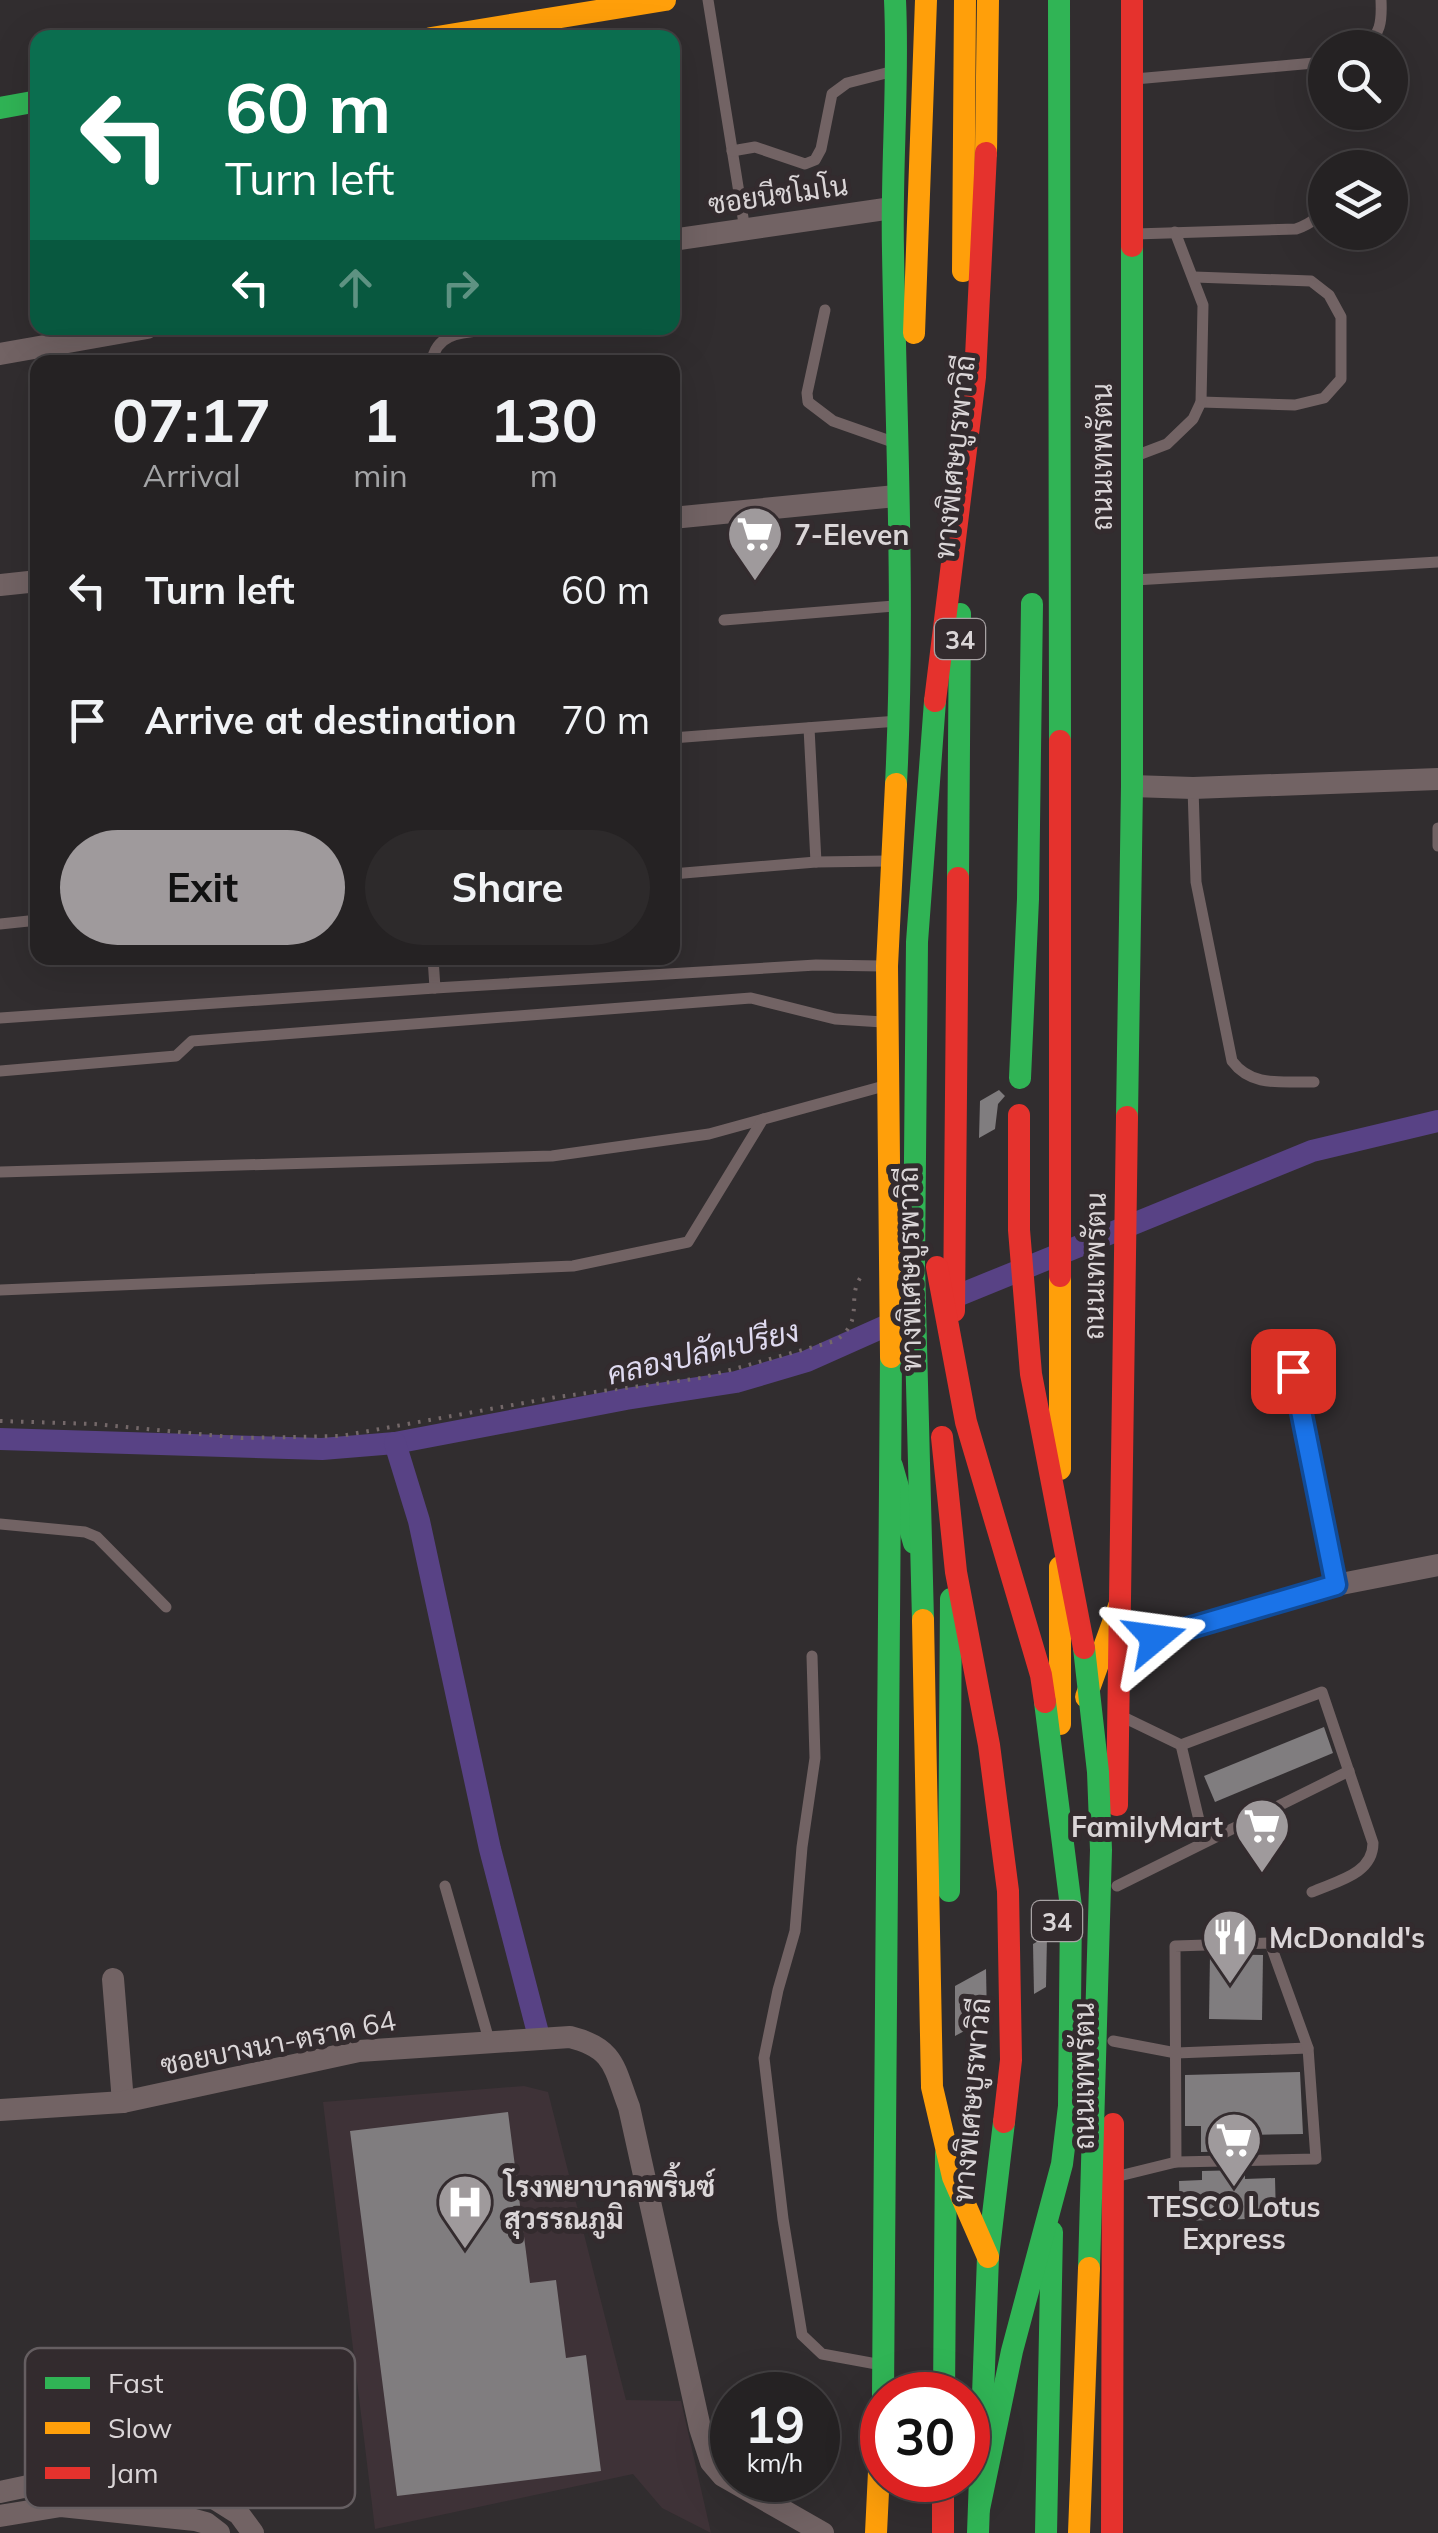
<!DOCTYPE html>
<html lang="en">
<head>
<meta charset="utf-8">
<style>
  :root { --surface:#252223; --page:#2d2a2b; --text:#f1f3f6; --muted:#a3a4a6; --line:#423f41; --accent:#9f9a9c }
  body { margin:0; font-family:Mulish,Sarabun,sans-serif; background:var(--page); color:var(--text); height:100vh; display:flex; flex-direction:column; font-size:38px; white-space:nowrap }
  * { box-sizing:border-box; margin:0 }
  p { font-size:32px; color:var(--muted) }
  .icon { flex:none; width:55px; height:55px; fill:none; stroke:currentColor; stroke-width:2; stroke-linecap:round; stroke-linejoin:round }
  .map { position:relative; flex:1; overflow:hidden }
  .panel { position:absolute; left:30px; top:355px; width:650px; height:610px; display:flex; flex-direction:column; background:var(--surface); border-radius:20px; box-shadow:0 10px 40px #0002,0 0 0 2px var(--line) }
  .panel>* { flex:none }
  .top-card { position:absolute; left:30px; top:30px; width:650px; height:305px; border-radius:20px; box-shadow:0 10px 40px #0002,0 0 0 2px var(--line); background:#0b6e4f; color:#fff; overflow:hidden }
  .fabs { position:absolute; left:1308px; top:30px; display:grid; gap:20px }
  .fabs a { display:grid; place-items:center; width:100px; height:100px; border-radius:50%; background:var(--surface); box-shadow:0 10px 40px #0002,0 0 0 2px var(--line); font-size:50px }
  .speed { position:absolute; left:710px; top:2372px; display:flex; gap:20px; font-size:50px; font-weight:700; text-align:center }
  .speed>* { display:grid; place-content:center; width:130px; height:130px; border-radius:50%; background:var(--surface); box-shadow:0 10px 40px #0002,0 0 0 2px var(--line); line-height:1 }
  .speed small { font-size:25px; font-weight:400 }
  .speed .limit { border:15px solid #d22; background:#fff; color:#111 }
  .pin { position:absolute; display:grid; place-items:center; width:85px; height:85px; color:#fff; margin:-42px; border-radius:20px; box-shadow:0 5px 15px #0006 }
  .me { position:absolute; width:110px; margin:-55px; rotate:74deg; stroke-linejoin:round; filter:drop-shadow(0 0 8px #0008) }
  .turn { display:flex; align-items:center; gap:35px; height:210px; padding:0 30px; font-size:45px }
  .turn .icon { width:130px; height:130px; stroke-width:2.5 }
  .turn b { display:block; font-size:70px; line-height:85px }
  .lanes { display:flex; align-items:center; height:95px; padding:0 30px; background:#0003; justify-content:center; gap:50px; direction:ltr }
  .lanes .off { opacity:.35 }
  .eta { display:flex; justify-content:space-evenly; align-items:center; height:170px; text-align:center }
  .eta b { font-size:60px; font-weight:700; line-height:70px }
  .action { display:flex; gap:20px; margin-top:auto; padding:20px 30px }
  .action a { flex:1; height:115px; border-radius:60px; background:var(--accent); color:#111; font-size:40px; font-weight:700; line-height:115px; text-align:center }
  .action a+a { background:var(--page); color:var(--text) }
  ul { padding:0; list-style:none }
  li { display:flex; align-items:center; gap:30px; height:130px; padding:0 30px }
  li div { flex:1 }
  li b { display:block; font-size:38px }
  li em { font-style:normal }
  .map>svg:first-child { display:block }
  .built { fill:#3e3237 }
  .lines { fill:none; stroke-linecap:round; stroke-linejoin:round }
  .canal { stroke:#584285; stroke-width:22 }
  .building { fill:#807d7f }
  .path { stroke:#746869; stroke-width:4; stroke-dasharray:2.5 8; stroke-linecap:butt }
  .lane { stroke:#726364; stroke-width:11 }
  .street { stroke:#726364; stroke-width:22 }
  .fast { stroke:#30b455; stroke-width:22 }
  .slow { stroke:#ff9f0a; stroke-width:22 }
  .jam { stroke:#e5322d; stroke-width:22 }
  .fast-bridge { stroke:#30b455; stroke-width:22 }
  .slow-bridge { stroke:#ff9f0a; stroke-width:22 }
  .jam-bridge { stroke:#e5322d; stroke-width:22 }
  .route-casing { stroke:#114b97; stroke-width:25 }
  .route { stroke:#1a73e8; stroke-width:18 }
  .labels { text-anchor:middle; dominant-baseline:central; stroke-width:10; stroke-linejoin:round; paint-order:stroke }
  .shield { fill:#332b2e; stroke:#a8a2a4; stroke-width:2.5 }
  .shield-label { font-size:25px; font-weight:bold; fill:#dad5d7 }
  .street-label { font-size:28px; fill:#dad5d7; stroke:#332b2e }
  .poi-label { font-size:28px; font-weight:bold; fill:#dad5d7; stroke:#332b2e; text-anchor:start }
  .water-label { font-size:30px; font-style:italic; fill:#dfdaf0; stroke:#332b2e }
  .key { fill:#332b2e; stroke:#655e61; stroke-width:2.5 }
  .key-label { font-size:28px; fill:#dad5d7 }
</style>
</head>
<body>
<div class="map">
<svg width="1438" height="2533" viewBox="0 0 1438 2533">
  <rect width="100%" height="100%" fill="#312d2f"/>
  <!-- built -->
  <path class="built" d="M524 2086 548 2092 626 2400 681 2401 711 2533 662 2508 633 2474 375 2529 323 2102Z"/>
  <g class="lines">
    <!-- canal -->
    <g class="canal">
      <path d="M947 1300 1312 1151 1438 1121"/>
      <path d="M0 1439 322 1449 395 1443 626 1399 736 1382 807 1361 899 1320"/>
      <path d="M395 1443 419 1521 490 1849 538 2033"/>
    </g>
  </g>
  <!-- building -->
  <g class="building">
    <path d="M999 1090 1005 1096 998 1104 995 1129 979 1138 980 1101Z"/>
    <path d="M1324 1727 1333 1753 1215 1802 1204 1776Z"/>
    <path d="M1047 1936 1046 1987 1034 1994 1033 1944Z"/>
    <path d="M1210 1954 1263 1955 1262 2020 1209 2019Z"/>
    <path d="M986 1969 987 2019 955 2036V1986Z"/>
    <path d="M1300 2072 1303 2134 1245 2135V2151L1201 2152V2126H1185V2075Z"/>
    <path d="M508 2112 530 2283 556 2280 566 2358 586 2355 601 2471 397 2496 350 2131Z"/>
    <path d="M1245 2170V2179L1275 2178 1276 2218 1180 2221 1179 2181 1202 2180V2171Z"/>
  </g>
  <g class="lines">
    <!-- path -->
    <path class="path" d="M0 1421 95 1424 242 1438 341 1436 557 1397 701 1378 835 1341C867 1320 844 1297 863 1274"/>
    <!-- lane -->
    <g class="lane">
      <path d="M708 0 745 230"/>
      <path d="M1363 48C1381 35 1382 21 1381 0"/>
      <path d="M1135 79 1325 62"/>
      <path d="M732 151 755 147 805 164 815 160 821 149 832 94 847 83 894 71"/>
      <path d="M1135 234 1296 229C1313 223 1320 217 1325 199"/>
      <path d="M1194 277 1311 281 1329 295 1341 317V379L1324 398 1295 405 1201 402"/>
      <path d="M825 310 807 393 808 402 833 421 890 441"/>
      <path d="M432 362C436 329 470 333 496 329"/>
      <path d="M1138 455 1167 444 1193 419 1201 402 1203 305 1175 232"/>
      <path d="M1135 580 1438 562"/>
      <path d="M724 620 894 606"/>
      <path d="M809 728 816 862"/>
      <path d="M672 738 898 721"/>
      <path d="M1193 788 1196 882 1232 1061C1252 1088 1283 1081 1314 1082"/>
      <path d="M1438 828V846"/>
      <path d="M672 874 816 862 888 861"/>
      <path d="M0 924 38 920"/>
      <path d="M433 958 435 988 816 965 883 966"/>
      <path d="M0 1018 435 988"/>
      <path d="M0 1071 176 1056 192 1041 751 998 835 1019 883 1022"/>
      <path d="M0 1172 552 1156 709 1134 884 1086"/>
      <path d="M0 1290 573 1266 688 1242 763 1119"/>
      <path d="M1293 1371 1336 1585"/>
      <path d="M0 1524 85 1532 97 1537 166 1607"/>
      <path d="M812 1656 815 1758 802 1847 795 1931 778 1990 764 2058 783 2219 802 2335 822 2354 882 2365"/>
      <path d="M1121 1716 1181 1745 1322 1692 1373 1843C1373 1874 1337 1881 1312 1892"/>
      <path d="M1181 1745 1204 1841"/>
      <path d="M445 1886 489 2040"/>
      <path d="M1117 1886 1349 1771"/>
      <path d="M1113 2041 1176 2053 1308 2048 1316 2159 1176 2162 1115 2177"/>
      <path d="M1176 2162 1175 1946 1270 1943 1308 2048"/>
    </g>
    <!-- street -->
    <g class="street">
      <path d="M672 240 892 208"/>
      <path d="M0 354 147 328"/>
      <path d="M672 518 896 496"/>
      <path d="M0 585 38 581"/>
      <path d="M1132 786 1193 788 1438 779"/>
      <path d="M1119 1648 1336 1585 1438 1565"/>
      <path d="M113 1979 123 2102"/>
      <path d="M0 2110 123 2102 359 2051 570 2037C615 2048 614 2068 629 2107L700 2428 711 2462 723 2476 823 2533"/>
      <path d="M0 2492 47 2482 212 2497 239 2514 253 2533"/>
      <path d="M0 2516 61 2506 195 2520 206 2523 219 2533"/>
    </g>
    <!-- fast -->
    <g class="fast">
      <path d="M895 0C899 84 891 167 893 251 896 428 905 607 896 784"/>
      <path d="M1059 0 1060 741"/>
      <path d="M0 108 38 101"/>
      <path d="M958 878 960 614"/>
      <path d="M1020 1078 1028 899 1032 604"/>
      <path d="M1127 1117 1132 786V246"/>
      <path d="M892 1466 914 1543"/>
      <path d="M949 1891 951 1599"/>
      <path d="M883 2395 891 1357"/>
      <path d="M944 2395 946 2154"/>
      <path d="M978 2533 988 2257"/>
      <path d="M1046 2533 1052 2232"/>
    </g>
    <!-- slow -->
    <g class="slow">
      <path d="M431 38 665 0"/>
      <path d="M963 271 965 0"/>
      <path d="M914 333 926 0"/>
      <path d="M1060 1276V1469"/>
      <path d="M891 1357 887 966 896 784"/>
      <path d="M1060 1567V1724"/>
      <path d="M1086 1697 1119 1606"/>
      <path d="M876 2533 882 2410"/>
    </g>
    <!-- jam -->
    <g class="jam">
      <path d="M1132 0V246"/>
      <path d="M1060 741V1276"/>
      <path d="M954 1311 958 878"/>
      <path d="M1117 1805 1127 1117"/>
      <path d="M943 2480V2533"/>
      <path d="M1112 2533 1113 2124"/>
    </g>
    <!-- fast-bridge -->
    <g class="fast-bridge">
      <path d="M923 1620 914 1266 917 942 935 701"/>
      <path d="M1084 1648 1098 1772 1101 1850 1089 2268"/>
      <path d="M988 2257 1004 2122"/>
      <path d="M979 2509 1012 2351 1062 2164 1069 2106 1071 1907 1045 1702"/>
    </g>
    <!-- slow-bridge -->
    <g class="slow-bridge">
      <path d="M986 153 988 0"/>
      <path d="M923 1620 932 2087 953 2177 988 2257"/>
      <path d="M1079 2533 1089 2268"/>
    </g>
    <!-- jam-bridge -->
    <g class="jam-bridge">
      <path d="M935 701 975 377 986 153"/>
      <path d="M1019 1115V1230L1031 1374 1084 1648"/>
      <path d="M937 1267 966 1422 1041 1675 1045 1702"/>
      <path d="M942 1437 956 1572 989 1745 1008 1891 1011 2060 1004 2122"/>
    </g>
  </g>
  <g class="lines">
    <!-- route casing -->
    <g class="route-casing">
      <path id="route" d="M1155 1638 1336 1585 1293 1371"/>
    </g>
    <!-- route -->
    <use href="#route" class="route"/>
  </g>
  <!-- icons -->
  <defs>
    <g id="supermarket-pin" transform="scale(2.875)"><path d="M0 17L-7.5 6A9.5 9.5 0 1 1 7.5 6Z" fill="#9f9a9c" stroke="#332b2e"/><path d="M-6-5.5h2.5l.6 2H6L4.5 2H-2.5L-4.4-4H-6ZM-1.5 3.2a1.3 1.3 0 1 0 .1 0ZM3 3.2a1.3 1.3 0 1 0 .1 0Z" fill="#fff"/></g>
    <g id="restaurant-pin" transform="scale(2.875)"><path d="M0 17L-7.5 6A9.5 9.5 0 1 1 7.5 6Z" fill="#9f9a9c" stroke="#332b2e"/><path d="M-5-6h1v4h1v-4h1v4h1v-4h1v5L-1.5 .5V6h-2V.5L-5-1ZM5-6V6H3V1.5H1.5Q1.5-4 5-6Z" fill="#fff"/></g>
    <g id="hospital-pin" transform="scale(2.875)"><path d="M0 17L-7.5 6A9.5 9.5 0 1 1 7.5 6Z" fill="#9f9a9c" stroke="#332b2e"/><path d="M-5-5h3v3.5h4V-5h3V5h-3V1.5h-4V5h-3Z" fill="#fff"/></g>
  </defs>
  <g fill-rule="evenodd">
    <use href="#supermarket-pin" x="755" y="534"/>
    <use href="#supermarket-pin" x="1262" y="1826"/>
    <use href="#restaurant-pin" x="1230" y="1937"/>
    <use href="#supermarket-pin" x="1234" y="2140"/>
    <use href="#hospital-pin" x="465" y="2202"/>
  </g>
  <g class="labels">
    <!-- shield labels -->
    <g class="shield">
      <rect x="935" y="619" width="50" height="40" rx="8"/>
      <rect x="1032" y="1901" width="50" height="40" rx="8"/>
    </g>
    <g class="shield-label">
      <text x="960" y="639">34</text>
      <text x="1057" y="1921">34</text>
    </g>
    <!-- street labels -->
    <g class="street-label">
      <text transform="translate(778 194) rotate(-8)">ซอยนีชโมโน</text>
      <text transform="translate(954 457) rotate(-84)">ทางพิเศษบูรพาวิถี</text>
      <text transform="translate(1101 457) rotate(-90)">ถนนเทพรัตน</text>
      <text transform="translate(1094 1266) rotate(-89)">ถนนเทพรัตน</text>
      <text transform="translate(909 1269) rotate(-91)">ทางพิเศษบูรพาวิถี</text>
      <text transform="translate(278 2042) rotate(-11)">ซอยบางนา-ตราด 64</text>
      <text transform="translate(1083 2076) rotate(-90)">ถนนเทพรัตน</text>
      <text transform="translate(971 2100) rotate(-85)">ทางพิเศษบูรพาวิถี</text>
    </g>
    <!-- poi labels -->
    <g class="poi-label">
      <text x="794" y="534">7-Eleven</text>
      <text x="1223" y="1826" text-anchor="end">FamilyMart</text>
      <text x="1269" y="1937">McDonald's</text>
      <text x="504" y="2186">โรงพยาบาลพริ้นซ์<tspan x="504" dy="32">สุวรรณภูมิ</tspan></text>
      <text x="1234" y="2206" text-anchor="middle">TESCO Lotus<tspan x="1234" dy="32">Express</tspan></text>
    </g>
    <!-- water labels -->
    <g class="water-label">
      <text transform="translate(703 1352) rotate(-13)">คลองปลัดเปรียง</text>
    </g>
  </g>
  <!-- legend -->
  <rect x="25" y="2348" width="330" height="160" rx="15" class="key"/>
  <rect x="45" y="2377" width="45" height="12" fill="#30b455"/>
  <rect x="45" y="2422" width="45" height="12" fill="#ff9f0a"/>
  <rect x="45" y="2467" width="45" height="12" fill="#e5322d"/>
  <g class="key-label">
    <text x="108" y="2393">Fast</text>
    <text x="108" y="2438">Slow</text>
    <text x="108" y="2483">Jam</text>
  </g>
</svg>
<div class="fabs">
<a><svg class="icon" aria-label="search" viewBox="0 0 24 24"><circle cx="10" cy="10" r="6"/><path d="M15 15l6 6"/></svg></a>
<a><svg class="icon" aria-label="layers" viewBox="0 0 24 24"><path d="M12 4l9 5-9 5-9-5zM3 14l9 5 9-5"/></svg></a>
</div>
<div class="speed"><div>19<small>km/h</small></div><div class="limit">30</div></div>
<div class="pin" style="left:1293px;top:1371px;background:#d93025"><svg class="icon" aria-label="arrive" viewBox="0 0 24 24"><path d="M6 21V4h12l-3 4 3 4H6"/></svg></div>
<svg class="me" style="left:1155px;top:1638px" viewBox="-20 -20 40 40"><path d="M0-17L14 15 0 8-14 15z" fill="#1a73e8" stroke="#fff" stroke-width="4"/></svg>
<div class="top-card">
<div class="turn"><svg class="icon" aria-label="left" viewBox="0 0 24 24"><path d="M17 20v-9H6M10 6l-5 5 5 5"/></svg><div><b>60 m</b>Turn left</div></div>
<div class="lanes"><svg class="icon" aria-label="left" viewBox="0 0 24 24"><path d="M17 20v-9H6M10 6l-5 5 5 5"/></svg><svg class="icon off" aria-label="ahead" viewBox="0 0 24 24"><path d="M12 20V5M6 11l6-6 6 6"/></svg><svg class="icon off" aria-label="right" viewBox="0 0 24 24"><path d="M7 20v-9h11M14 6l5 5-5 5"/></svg></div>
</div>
<section class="panel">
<div class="eta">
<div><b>07:17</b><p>Arrival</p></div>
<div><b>1</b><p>min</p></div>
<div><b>130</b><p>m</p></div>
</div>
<ul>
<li><svg class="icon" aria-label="left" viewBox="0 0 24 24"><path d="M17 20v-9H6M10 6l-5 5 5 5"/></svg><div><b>Turn left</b></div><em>60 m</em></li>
<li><svg class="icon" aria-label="arrive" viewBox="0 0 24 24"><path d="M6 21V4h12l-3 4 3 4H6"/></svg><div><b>Arrive at destination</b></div><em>70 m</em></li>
</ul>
<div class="action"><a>Exit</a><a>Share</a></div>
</section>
</div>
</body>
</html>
